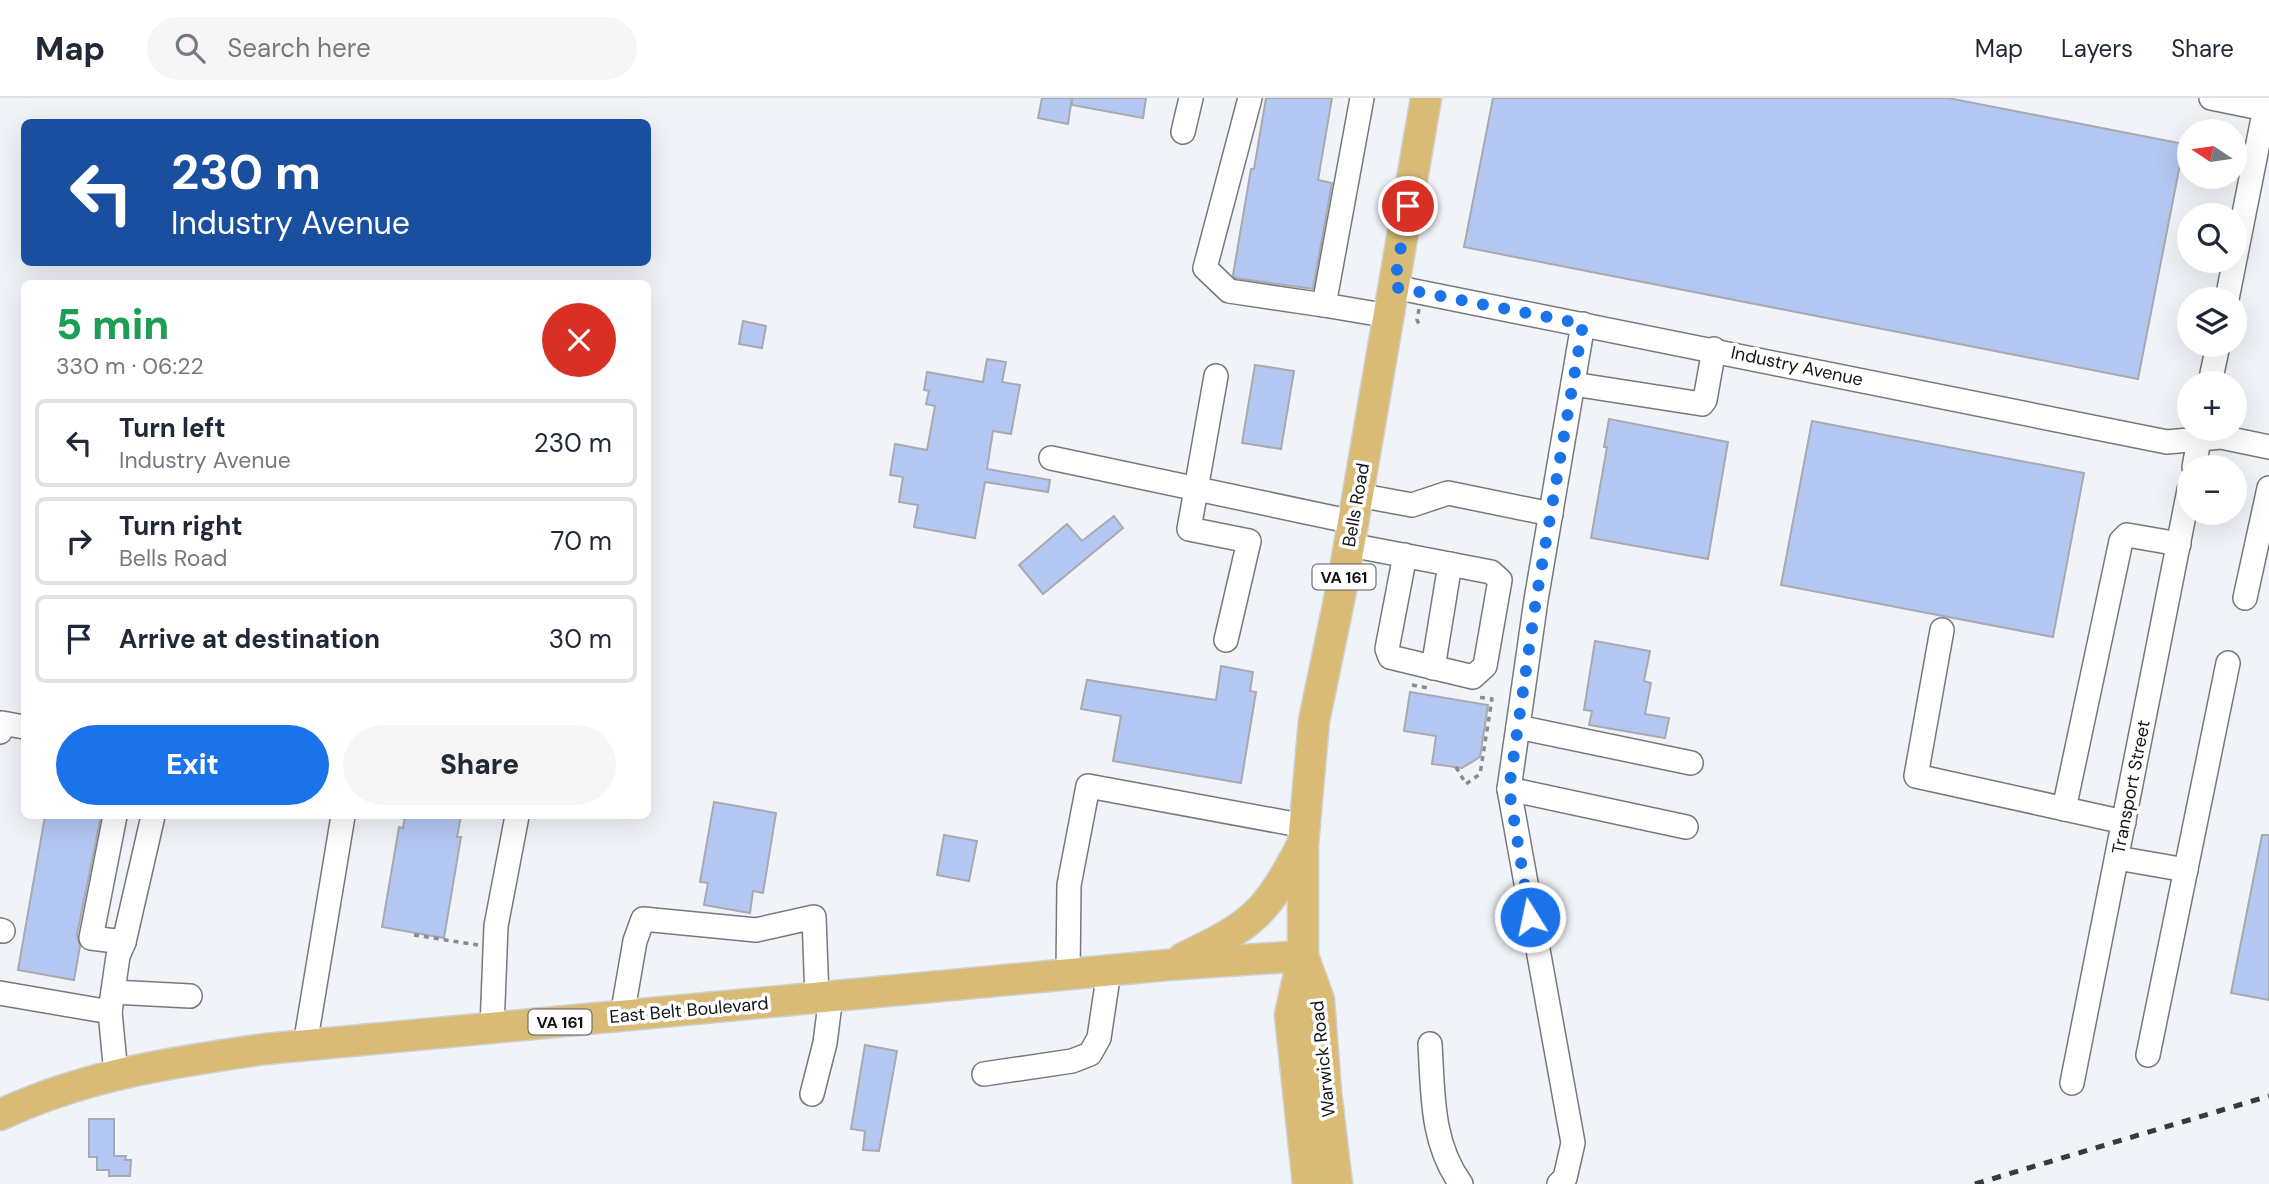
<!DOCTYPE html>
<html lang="en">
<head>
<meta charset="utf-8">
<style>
  :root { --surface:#fff; --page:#f6f6f7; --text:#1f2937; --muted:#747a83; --line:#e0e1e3; --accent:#1a73e8 }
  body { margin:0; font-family:"DM Sans",sans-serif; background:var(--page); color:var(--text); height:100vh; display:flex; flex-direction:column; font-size:26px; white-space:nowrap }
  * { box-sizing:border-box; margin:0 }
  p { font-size:23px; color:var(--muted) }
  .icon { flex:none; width:38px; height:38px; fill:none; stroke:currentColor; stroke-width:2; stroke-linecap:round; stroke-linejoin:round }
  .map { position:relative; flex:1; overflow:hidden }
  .details { position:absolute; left:21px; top:182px; width:630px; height:539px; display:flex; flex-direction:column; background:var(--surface); border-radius:10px; box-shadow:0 7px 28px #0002 }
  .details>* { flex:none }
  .top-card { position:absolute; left:21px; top:21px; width:630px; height:147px; border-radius:10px; box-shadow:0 7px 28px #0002; background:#1a4fa0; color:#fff; overflow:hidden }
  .needle { width:46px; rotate:283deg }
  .fabs { position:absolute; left:2177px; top:21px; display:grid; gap:14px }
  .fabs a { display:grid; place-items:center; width:70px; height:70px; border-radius:50%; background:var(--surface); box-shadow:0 7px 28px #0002; font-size:35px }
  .pin { position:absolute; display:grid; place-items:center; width:60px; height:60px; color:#fff; margin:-30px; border:4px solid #fff; border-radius:50%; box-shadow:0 2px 7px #0007 }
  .me { position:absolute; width:77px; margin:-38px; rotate:350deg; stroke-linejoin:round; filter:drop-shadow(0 0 5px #0008) }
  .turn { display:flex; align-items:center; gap:24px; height:147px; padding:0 35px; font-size:32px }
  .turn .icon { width:91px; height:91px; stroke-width:2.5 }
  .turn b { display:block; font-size:49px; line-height:60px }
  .round { display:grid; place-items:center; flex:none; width:74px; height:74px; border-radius:37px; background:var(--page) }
  .summary { display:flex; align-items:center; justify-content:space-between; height:119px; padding:0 35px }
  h1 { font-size:42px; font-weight:800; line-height:52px; color:#1e9e55 }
  .action { display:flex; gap:14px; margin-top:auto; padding:14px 35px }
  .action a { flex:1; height:80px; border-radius:42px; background:var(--accent); color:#fff; font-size:28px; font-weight:800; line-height:80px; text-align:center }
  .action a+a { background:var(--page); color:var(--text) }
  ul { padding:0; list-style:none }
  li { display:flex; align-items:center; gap:21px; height:88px; margin:0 14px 10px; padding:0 21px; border:4px solid var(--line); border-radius:10px }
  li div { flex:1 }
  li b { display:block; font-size:26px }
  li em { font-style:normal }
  header { display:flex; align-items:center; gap:42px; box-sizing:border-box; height:98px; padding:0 35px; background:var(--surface); border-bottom:2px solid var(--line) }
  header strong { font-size:33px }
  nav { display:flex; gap:38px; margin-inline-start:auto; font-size:24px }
  .search { width:490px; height:63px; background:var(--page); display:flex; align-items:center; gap:18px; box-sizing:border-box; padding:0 24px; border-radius:38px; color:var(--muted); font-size:26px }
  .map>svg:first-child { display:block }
  .building { fill:#b4c7f3; stroke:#a8aaaf; stroke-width:2 }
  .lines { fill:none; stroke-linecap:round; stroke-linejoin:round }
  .minor-casing { stroke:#76787c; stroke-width:26 }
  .major-casing { stroke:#cfd0d0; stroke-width:33 }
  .path { stroke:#898b8e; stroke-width:3.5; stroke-dasharray:5 5; stroke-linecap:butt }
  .minor { stroke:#fff; stroke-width:23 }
  .major { stroke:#d9bb76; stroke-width:30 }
  .rail { stroke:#38393c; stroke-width:5; stroke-dasharray:9 9; stroke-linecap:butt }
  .route { stroke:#1a73e8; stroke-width:12; stroke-dasharray:0 21.6 }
  .labels { text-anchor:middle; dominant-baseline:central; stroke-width:7; stroke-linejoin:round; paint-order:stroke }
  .shield { fill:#fff; stroke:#58595a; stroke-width:2 }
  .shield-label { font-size:16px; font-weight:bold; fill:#111214 }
  .street-label { font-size:18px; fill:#111214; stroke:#fff }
</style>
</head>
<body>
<header>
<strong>Map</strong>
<div class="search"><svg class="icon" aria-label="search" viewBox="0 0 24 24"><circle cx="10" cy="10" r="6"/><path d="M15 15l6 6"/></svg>Search here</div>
<nav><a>Map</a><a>Layers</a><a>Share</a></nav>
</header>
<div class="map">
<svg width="2269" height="1086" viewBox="0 0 2269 1086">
  <rect width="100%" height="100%" fill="#f0f3f8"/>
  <!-- building -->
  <g class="building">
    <path d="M1042 0H1072L1068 26 1038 20Z"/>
    <path d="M1072 0H1146L1143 20 1072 7Z"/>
    <path d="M1266 0H1332L1318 82 1332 85 1313 191 1235 180 1233 177 1251 71H1254Z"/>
    <path d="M1493 0H1948L2184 46 2138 281 1464 149Z"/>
    <path d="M743 223 766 228 762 250 739 246Z"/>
    <path d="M987 261 1006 264 1002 284 1020 287 1011 336 993 333 987 371 1050 382 1048 394 985 384 975 440 914 429 918 407 899 404 903 379 890 377 895 346 927 352 935 308 926 306 929 293 924 292 927 274 983 284Z"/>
    <path d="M1255 267 1294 273 1281 351 1242 345Z"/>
    <path d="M1609 321 1728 344 1708 461 1591 440 1607 349H1604Z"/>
    <path d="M1812 323 2084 375 2053 539 1781 487Z"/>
    <path d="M1114 418 1123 430 1043 496 1019 467 1067 426 1082 443Z"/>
    <path d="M1595 543 1650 553 1644 583 1651 585 1645 616 1669 620 1665 640 1589 627 1592 613 1584 612Z"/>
    <path d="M1221 568 1253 574 1250 593 1256 594 1241 685 1113 663 1121 618 1081 611 1087 582 1216 602Z"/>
    <path d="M1410 594 1488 607 1480 659 1462 670 1432 666 1436 638 1404 633Z"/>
    <path d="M714 704 776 715 763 795 753 793 750 815 704 807 708 785 700 784Z"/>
    <path d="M45 718H101L77 837 80 848 74 882 18 872Z"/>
    <path d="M405 718H461L457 739H461L444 840 382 829 399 729 403 730Z"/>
    <path d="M944 737 977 743 969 783 937 777Z"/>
    <path d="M2262 737H2269V902L2231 895Z"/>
    <path d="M865 947 897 953 879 1053 863 1052 865 1033 851 1031Z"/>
    <path d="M89 1021H114V1058H126L125 1062H131L130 1078H109V1072H97V1059H89Z"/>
  </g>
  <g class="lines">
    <!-- minor casing -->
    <g class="minor-casing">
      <g id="minor">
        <path d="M1250 0 1205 170 1229 193 1324 207"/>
        <path d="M1362 0 1324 207 1389 218"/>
        <path d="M2211 0 2265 11"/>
        <path d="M1183 34 1191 0"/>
        <path d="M1394 189 2167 344 2221 339 2269 349"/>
        <path d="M2227 201 2267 0"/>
        <path d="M1216 278 1189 431 1249 443 1226 542"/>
        <path d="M2210 285 2218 247"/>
        <path d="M1573 286 1702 306 1705 302 1714 251"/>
        <path d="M1051 360 1353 424"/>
        <path d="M2194 369 2201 331"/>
        <path d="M1358 397 1412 407 1448 395 1551 416"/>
        <path d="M1350 447C1397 456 1444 465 1491 474L1500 482 1485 568 1473 579 1390 559 1387 551 1405 457"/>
        <path d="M2245 500 2269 390"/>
        <path d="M1942 532 1916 678 2124 724"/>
        <path d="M1433 570 1450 466"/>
        <path d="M1518 629 1691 665"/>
        <path d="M0 634 2 625 24 629"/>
        <path d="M1509 691 1686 729"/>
        <path d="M2064 711 2121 443 2127 437 2179 446"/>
        <path d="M115 718 91 840 124 844"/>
        <path d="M2117 760 2186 772"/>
        <path d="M0 832 3 833"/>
        <path d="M1068 877 1069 787 1088 688 1305 728"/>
        <path d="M113 894 190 898"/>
        <path d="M0 895 110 914 116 976"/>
        <path d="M110 914 118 858 124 844 153 718"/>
        <path d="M622 918 635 843 643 821 756 832 814 819 817 900"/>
        <path d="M492 930 496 828 517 718"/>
        <path d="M1430 946C1433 995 1431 1045 1461 1086"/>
        <path d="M305 947 343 718"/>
        <path d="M2148 957 2228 565"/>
        <path d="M984 976 1072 963 1090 956 1099 940 1109 873"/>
        <path d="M2072 985 2189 392"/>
        <path d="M812 996 825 945 831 898"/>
        <path d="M1559 1086 1565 1080 1573 1045 1509 691 1536 502 1583 226"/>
      </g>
    </g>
    <!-- major casing -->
    <g class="major-casing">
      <g id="major">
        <path d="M1303 858 1319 902 1326 994 1337 1086"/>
        <path d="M1183 860C1251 828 1266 816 1301 749"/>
        <path d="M0 1017C85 977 173 964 265 951L1167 867 1303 858"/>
        <path d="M1308 1086 1290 917 1303 858V746L1314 623 1343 483 1426 0"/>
      </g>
    </g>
    <!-- path -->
    <g class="path">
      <path d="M1419 211 1417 222 1419 226"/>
      <path d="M1412 587 1428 590"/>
      <path d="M1456 669 1466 686 1480 676 1492 601 1477 599"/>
      <path d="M414 837 478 847"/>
    </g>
    <!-- minor -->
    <use href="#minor" class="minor"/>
    <!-- major -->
    <use href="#major" class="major"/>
    <!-- rail -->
    <path class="rail" d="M1975 1086 2269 998"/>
  </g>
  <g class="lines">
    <!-- route -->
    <path class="route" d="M1408 108 1394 189 1583 226 1536 502 1509 691 1530 819"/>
  </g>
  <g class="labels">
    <!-- shield labels -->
    <g class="shield">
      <rect x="1312.5" y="466.5" width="63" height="25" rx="5"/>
      <rect x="528.5" y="911.5" width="63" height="25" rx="5"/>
    </g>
    <g class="shield-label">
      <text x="1344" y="479">VA 161</text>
      <text x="560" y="924">VA 161</text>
    </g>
    <!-- street labels -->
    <g class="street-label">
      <text transform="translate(1797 268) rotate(12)">Industry Avenue</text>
      <text transform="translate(1356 407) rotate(-80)">Bells Road</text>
      <text transform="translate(2131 689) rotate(-79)">Transport Street</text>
      <text transform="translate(689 912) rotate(-5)">East Belt Boulevard</text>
      <text transform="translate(1323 961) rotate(-96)">Warwick Road</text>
    </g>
  </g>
</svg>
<div class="fabs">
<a><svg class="needle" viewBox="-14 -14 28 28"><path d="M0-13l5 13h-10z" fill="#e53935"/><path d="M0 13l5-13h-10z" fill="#747a83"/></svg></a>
<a><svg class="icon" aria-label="search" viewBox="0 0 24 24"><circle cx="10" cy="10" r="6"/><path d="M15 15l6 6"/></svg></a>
<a><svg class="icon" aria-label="layers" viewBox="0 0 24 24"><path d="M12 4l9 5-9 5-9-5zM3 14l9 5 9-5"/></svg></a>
<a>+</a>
<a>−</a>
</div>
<div class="pin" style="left:1408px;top:108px;background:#d93025"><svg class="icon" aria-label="arrive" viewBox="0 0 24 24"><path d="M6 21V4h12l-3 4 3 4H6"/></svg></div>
<svg class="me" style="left:1530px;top:819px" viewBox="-20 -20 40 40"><circle r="17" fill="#1a73e8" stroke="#fff" stroke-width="3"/><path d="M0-11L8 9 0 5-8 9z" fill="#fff"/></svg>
<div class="top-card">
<div class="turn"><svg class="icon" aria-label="left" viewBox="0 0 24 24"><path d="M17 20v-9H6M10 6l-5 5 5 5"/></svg><div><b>230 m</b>Industry Avenue</div></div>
</div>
<section class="details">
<div class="summary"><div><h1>5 min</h1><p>330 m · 06:22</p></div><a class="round" style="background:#d93025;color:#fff"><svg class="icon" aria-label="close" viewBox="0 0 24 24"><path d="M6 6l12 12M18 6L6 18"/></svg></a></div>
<ul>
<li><svg class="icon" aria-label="left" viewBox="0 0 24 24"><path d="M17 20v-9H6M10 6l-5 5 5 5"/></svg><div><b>Turn left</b><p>Industry Avenue</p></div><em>230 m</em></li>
<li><svg class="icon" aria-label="right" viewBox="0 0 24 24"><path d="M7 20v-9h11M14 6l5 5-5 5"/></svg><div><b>Turn right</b><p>Bells Road</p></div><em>70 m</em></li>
<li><svg class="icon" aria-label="arrive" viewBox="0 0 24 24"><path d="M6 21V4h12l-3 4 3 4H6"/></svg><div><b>Arrive at destination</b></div><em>30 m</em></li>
</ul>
<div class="action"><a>Exit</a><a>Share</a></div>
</section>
</div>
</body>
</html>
